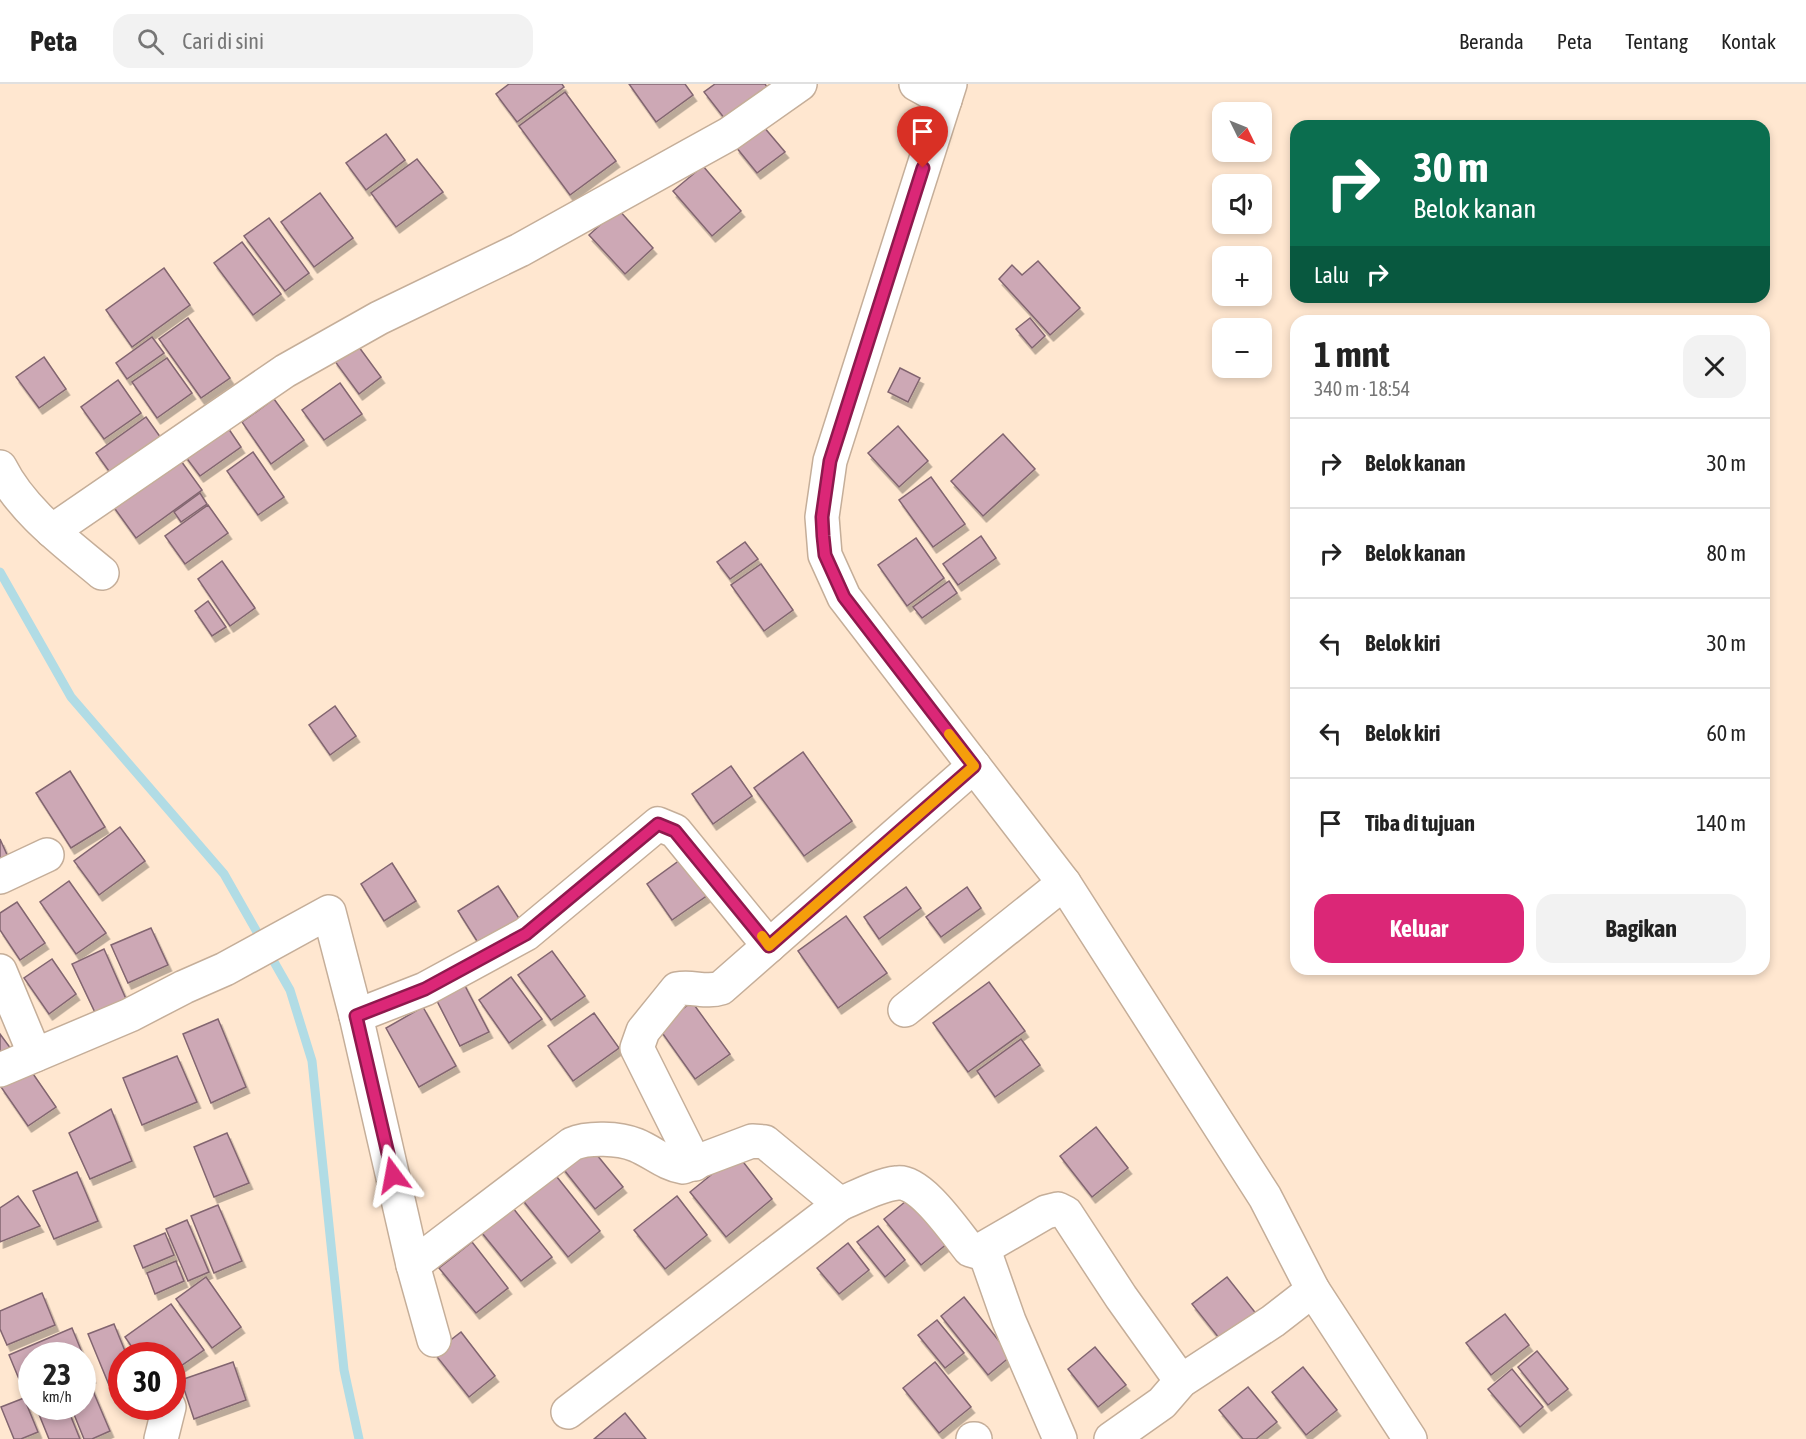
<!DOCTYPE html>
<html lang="id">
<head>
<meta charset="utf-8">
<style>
  :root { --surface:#fff; --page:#f2f2f2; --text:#222; --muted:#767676; --line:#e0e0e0; --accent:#db2777 }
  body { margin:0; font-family:"Asap Condensed",sans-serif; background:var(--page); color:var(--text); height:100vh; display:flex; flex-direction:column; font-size:22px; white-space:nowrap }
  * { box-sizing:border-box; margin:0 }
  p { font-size:20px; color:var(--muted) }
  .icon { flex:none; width:33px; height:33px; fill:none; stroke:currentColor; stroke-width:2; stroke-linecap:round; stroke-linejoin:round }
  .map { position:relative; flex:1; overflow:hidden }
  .details { position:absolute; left:1290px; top:231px; width:480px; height:660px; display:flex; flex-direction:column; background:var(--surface); border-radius:18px; box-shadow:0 3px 9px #0003 }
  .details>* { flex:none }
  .hud { position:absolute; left:1290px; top:36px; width:480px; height:183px; border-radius:18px; box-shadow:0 3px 9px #0003; background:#0b6e4f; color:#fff; overflow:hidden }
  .needle { width:39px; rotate:133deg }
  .tools { position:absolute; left:1212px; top:18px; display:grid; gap:12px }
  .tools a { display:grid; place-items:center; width:60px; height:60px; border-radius:12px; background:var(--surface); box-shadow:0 3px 9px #0003; font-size:30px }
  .speed { position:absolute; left:18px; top:1258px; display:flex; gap:12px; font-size:30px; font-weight:700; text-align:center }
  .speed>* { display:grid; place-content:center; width:78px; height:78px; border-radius:50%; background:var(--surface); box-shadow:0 3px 9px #0003; line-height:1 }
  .speed small { font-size:15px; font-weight:400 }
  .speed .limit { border:9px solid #d22; background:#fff; color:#111 }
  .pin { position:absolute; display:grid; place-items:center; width:51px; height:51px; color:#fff; margin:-62px -26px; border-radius:50% 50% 50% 0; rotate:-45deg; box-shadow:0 0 6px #0007 }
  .pin .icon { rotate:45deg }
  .me { position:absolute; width:66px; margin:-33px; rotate:347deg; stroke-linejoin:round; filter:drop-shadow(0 0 4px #0008) }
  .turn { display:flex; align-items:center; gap:21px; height:126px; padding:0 24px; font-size:27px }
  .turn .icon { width:78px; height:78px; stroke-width:2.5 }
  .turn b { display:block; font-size:42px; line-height:51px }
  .then { display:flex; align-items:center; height:57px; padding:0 24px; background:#0003; gap:12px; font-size:22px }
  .round { display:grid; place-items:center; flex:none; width:63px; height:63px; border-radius:18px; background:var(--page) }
  .head { display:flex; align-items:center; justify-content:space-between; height:102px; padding:0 24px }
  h1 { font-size:36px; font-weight:700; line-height:45px }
  .cta { display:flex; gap:12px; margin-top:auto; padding:12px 24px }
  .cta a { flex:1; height:69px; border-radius:18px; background:var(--accent); color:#fff; font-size:24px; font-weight:700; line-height:69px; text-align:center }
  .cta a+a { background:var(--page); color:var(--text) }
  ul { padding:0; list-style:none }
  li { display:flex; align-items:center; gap:18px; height:90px; padding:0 24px; border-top:2px solid var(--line) }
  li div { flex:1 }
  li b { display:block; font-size:22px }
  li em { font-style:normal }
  header { display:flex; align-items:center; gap:36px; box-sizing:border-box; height:84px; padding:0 30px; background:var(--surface); border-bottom:2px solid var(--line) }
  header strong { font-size:28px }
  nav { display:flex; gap:33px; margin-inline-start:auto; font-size:21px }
  .search { width:420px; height:54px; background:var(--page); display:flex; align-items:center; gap:15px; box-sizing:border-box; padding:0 21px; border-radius:18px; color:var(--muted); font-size:22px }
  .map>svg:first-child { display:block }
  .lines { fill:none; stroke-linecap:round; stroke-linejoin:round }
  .stream { stroke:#b1dce5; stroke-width:9 }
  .building { fill:#cda8b5; stroke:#826570; stroke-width:1.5; filter:url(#shadow) }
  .minor-casing { stroke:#c5ae99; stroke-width:36 }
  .minor { stroke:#fff; stroke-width:33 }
  .route-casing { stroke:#8e194d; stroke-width:15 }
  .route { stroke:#db2777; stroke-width:10 }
  .slow { stroke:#f59e0b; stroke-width:10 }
</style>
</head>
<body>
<header>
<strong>Peta</strong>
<div class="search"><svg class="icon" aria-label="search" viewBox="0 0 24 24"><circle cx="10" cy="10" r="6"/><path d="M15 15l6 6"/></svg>Cari di sini</div>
<nav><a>Beranda</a><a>Peta</a><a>Tentang</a><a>Kontak</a></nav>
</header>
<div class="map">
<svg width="1806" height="1355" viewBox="0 0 1806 1355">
  <defs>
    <filter id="shadow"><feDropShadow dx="3.5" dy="6" stdDeviation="0" flood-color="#0004"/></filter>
  </defs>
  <rect width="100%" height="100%" fill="#ffe7d0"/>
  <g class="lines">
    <!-- stream -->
    <path class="stream" d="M0 488 71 613 224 790 290 906 312 977 344 1286 359 1355"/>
  </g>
  <!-- building -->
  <g class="building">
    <path d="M509 0H562L564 3 517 38 496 10Z"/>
    <path d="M629 0H685L693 11 656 38Z"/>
    <path d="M715 0H765L770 7 728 39 704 8Z"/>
    <path d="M565 8 616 77 570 111 519 42Z"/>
    <path d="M763 42 785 68 757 89 736 63Z"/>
    <path d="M386 50 405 76 366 106 346 79Z"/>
    <path d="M417 75 443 108 396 143 371 109Z"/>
    <path d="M703 82 741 127 712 152 673 107Z"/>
    <path d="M320 109 353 154 314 183 281 138Z"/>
    <path d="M618 125 653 164 625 190 589 151Z"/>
    <path d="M269 134 309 189 285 207 244 152Z"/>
    <path d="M242 158 281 210 253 231 214 179Z"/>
    <path d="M1038 177 1080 224 1050 251 999 195 1012 181 1022 191Z"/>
    <path d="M164 184 190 221 132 263 106 226Z"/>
    <path d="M188 234 230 294 201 314 159 255Z"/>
    <path d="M1030 234 1045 252 1032 264 1016 245Z"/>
    <path d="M152 253 164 269 127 295 116 279Z"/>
    <path d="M356 259 381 293 359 310 334 276Z"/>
    <path d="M44 273 66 305 39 324 16 293Z"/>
    <path d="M167 274 192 309 157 334 132 298Z"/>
    <path d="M900 284 920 294 908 318 888 308Z"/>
    <path d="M118 296 141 329 104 355 81 323Z"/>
    <path d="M340 299 362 330 324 356 302 326Z"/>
    <path d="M274 315 304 356 271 380 242 338Z"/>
    <path d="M146 333 166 361 116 397 96 369Z"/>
    <path d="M224 338 241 363 200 392 182 368Z"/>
    <path d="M898 342 928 377 899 403 868 369Z"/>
    <path d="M1003 350 1035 385 983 432 951 397Z"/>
    <path d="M253 368 284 413 258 431 227 387Z"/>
    <path d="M176 370 202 406 136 454 110 418Z"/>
    <path d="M931 393 965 440 933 463 899 416Z"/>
    <path d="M200 409 207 420 181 438 174 428Z"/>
    <path d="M208 421 228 449 185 480 165 452Z"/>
    <path d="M981 452 996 474 958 501 943 480Z"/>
    <path d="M916 454 944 494 907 522 878 481Z"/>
    <path d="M745 458 758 475 730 495 717 478Z"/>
    <path d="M222 477 255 524 230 542 198 495Z"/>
    <path d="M761 480 793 526 764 547 731 501Z"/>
    <path d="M949 497 957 509 922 534 913 523Z"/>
    <path d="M208 517 226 543 212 552 195 527Z"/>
    <path d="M335 622 356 652 330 671 309 641Z"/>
    <path d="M803 668 852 737 804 772 754 704Z"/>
    <path d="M731 682 752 712 713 740 692 710Z"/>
    <path d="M70 687 105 743 71 764 36 709Z"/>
    <path d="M120 743 145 777 99 811 74 777Z"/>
    <path d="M0 755 8 773 0 777Z"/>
    <path d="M691 768 718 804 672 836 647 800Z"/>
    <path d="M392 779 416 817 384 837 361 800Z"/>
    <path d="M69 797 106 849 76 870 40 818Z"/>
    <path d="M498 802 522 839 482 865 458 827Z"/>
    <path d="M906 803 921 824 879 855 864 833Z"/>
    <path d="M967 803 981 824 941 853 926 833Z"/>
    <path d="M17 818 45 859 20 876 0 846V829Z"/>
    <path d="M846 832 887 889 838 924 798 867Z"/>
    <path d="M151 844 168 881 128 899 111 861Z"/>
    <path d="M104 865 130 924 100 939 72 880Z"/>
    <path d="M552 867 585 912 551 936 518 891Z"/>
    <path d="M52 875 76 910 49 930 24 894Z"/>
    <path d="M511 893 542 935 509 959 479 916Z"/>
    <path d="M463 898 489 948 460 962 435 913Z"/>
    <path d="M989 898 1025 947 968 988 933 939Z"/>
    <path d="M692 918 730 970 695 995 658 943Z"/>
    <path d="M423 923 456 982 419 1003 386 944Z"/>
    <path d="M594 929 619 964 573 997 548 962Z"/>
    <path d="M218 935 246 1003 211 1019 183 950Z"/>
    <path d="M0 950 14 969 0 979Z"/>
    <path d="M1021 955 1040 981 995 1013 977 987Z"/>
    <path d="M177 972 197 1018 142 1041 123 994Z"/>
    <path d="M29 984 56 1023 28 1042 1 1003Z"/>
    <path d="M111 1025 132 1077 90 1095 69 1049Z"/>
    <path d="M1096 1043 1128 1084 1092 1113 1060 1072Z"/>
    <path d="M227 1049 249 1099 214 1113 194 1063Z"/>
    <path d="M588 1060 623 1103 595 1125 561 1082Z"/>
    <path d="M737 1070 772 1115 726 1153 690 1108Z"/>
    <path d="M77 1088 98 1137 54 1155 33 1107Z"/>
    <path d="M553 1088 600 1147 568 1173 521 1114Z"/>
    <path d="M916 1109 953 1155 921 1181 884 1135Z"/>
    <path d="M18 1112 40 1142 0 1158V1124Z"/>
    <path d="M677 1112 707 1151 665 1185 634 1146Z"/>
    <path d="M509 1119 552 1173 521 1197 478 1144Z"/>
    <path d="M218 1121 242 1177 214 1189 191 1132Z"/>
    <path d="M187 1136 209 1188 188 1197 166 1145Z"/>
    <path d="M878 1142 905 1176 885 1193 857 1158Z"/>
    <path d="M165 1149 174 1171 143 1184 134 1162Z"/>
    <path d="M472 1158 508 1204 476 1229 439 1184Z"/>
    <path d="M848 1159 869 1186 839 1210 817 1184Z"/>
    <path d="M176 1177 184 1197 155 1210 147 1189Z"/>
    <path d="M206 1193 241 1243 212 1264 176 1215Z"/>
    <path d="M1227 1193 1258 1232 1223 1259 1192 1220Z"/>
    <path d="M42 1209 55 1241 7 1261 0 1245V1227Z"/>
    <path d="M964 1213 1011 1272 988 1291 941 1232Z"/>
    <path d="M171 1220 204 1266 172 1288V1272H138L125 1253Z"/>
    <path d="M1505 1230 1529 1261 1491 1291 1466 1259Z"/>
    <path d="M937 1236 964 1269 945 1284 918 1251Z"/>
    <path d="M114 1240 127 1272H122V1295L109 1301 88 1250Z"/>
    <path d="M72 1244 92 1293 82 1297V1272H32V1318L29 1319 9 1271Z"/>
    <path d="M461 1248 495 1292 469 1313 434 1269Z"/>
    <path d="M1095 1263 1126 1301 1098 1323 1068 1285Z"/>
    <path d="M1537 1267 1568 1305 1548 1321 1518 1283Z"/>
    <path d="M233 1278 246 1316 194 1335 181 1296Z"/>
    <path d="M935 1278 971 1323 939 1349 903 1304Z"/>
    <path d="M1303 1283 1337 1326 1306 1351 1272 1308Z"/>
    <path d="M1512 1285 1543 1323 1520 1343 1488 1305Z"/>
    <path d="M90 1300 110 1347 92 1355H84L71 1323H82V1303Z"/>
    <path d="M1248 1303 1277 1338 1256 1355H1243L1219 1326Z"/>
    <path d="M24 1314 38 1348 21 1355H14L1 1323Z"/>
    <path d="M36 1323H67L80 1355H49Z"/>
    <path d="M625 1329 646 1355H594Z"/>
  </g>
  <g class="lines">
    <!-- minor casing -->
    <g class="minor-casing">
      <g id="minor">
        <path d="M916 0 945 16"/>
        <path d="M950 0 830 377 822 433 825 471 844 513 1064 799 1265 1113 1313 1206 1410 1355"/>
        <path d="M0 383C22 427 65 458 102 489"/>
        <path d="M52 447 285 287 379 234 520 166 691 71 729 50 800 0"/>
        <path d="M0 793 47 771"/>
        <path d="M0 887 35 971"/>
        <path d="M905 926 1064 799"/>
        <path d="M356 932 413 1181 434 1256"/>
        <path d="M0 986 130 931 184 903 225 885 329 828 356 932 425 905 526 850 658 740 675 747 769 862"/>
        <path d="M695 1080 637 964 643 947 677 905C693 902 706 909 721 904L974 682"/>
        <path d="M984 1166 1009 1237 1060 1355"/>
        <path d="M413 1181 572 1060C588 1053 619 1054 636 1061 653 1068 665 1080 683 1083L752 1057 765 1058 840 1120C857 1113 878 1101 897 1099 920 1095 956 1149 970 1166L977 1168 1046 1128 1058 1125 1066 1129 1121 1213 1181 1297"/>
        <path d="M568 1328 840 1120"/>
        <path d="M161 1355 169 1323"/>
        <path d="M973 1355H975"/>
        <path d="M1111 1355 1162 1319 1181 1297 1273 1237 1313 1206"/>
      </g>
    </g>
    <!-- minor -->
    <use href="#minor" class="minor"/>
  </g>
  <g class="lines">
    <!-- route casing -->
    <g class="route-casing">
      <path id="route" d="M393 1091 356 932 425 905 526 850 658 740 675 747 769 862 974 682 844 513 825 471 823 452 822 433 830 377 923 84"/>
    </g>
    <!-- route -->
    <use href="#route" class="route"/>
    <!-- slow -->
    <path class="slow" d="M762 852 769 862 974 682 949 650"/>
  </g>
</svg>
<div class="tools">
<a><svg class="needle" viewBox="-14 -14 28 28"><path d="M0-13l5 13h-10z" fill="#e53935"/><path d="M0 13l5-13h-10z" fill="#767676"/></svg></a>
<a><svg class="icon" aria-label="sound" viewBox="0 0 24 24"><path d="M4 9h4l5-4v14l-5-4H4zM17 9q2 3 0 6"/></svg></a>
<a>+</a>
<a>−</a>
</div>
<div class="speed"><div>23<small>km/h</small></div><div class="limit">30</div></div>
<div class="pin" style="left:923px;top:84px;background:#d93025"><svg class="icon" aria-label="arrive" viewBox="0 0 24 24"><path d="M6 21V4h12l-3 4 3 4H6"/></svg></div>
<svg class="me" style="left:393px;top:1091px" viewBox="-20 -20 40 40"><path d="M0-17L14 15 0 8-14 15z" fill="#db2777" stroke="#fff" stroke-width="4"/></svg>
<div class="hud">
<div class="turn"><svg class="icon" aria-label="right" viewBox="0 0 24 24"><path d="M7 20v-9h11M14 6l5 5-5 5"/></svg><div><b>30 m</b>Belok kanan</div></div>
<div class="then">Lalu<svg class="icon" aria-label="right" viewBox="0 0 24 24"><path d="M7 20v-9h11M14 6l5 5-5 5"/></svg></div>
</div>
<section class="details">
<div class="head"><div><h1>1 mnt</h1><p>340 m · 18:54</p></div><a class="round"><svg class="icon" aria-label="close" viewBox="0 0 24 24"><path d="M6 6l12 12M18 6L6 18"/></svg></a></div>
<ul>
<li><svg class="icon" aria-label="right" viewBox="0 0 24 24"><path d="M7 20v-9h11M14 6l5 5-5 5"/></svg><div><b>Belok kanan</b></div><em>30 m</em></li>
<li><svg class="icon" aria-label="right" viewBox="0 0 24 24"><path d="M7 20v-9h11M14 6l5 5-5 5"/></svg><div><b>Belok kanan</b></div><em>80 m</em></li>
<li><svg class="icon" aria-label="left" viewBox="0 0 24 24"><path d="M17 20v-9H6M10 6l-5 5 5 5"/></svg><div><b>Belok kiri</b></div><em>30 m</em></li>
<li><svg class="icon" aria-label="left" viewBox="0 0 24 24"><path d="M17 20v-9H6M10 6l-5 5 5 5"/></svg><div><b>Belok kiri</b></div><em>60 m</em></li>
<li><svg class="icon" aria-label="arrive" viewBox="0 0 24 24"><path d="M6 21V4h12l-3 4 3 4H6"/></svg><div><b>Tiba di tujuan</b></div><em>140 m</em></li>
</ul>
<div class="cta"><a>Keluar</a><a>Bagikan</a></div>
</section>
</div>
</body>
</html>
